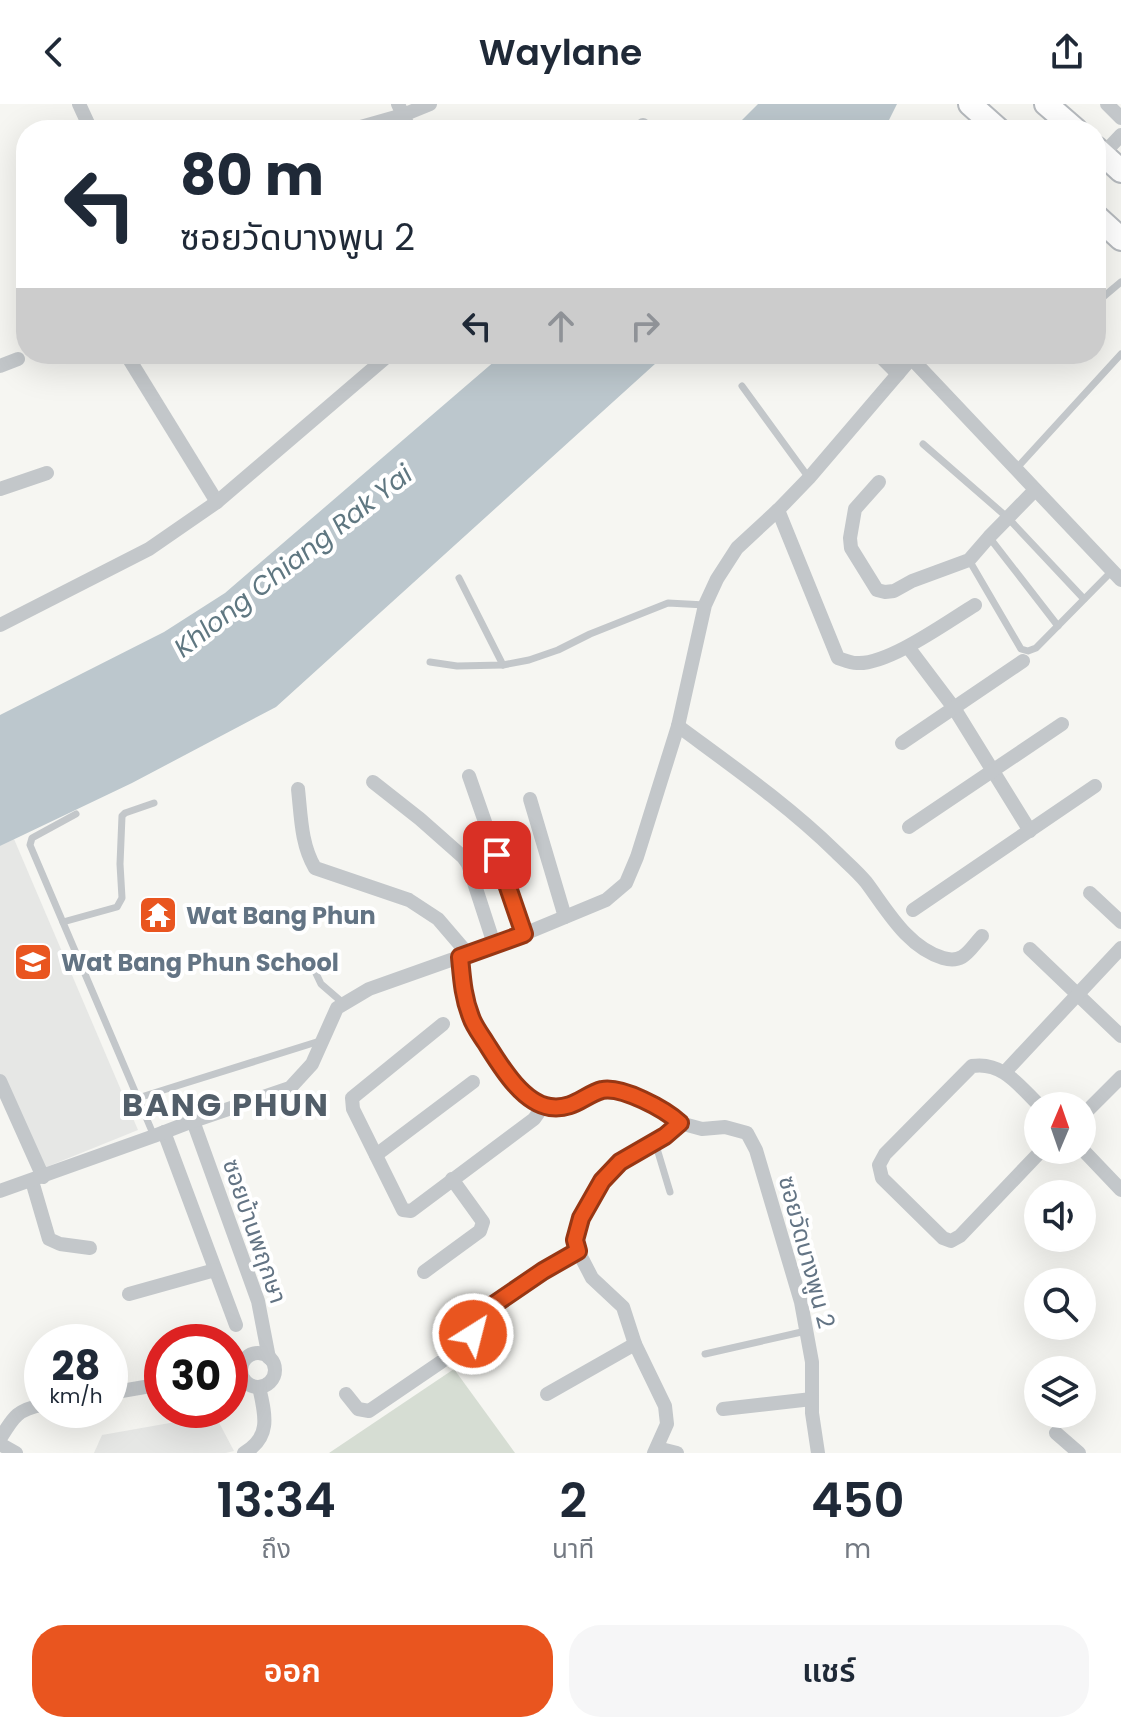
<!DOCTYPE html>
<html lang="th">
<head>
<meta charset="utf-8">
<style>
  :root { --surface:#fff; --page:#f6f6f7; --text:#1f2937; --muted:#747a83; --accent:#e9551f }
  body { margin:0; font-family:Poppins,"Noto Sans Thai",sans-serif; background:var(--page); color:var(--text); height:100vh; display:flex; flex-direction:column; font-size:30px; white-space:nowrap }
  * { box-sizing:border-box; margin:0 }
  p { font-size:26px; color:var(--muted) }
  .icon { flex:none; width:44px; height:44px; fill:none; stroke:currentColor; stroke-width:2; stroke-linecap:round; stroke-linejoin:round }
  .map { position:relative; height:1349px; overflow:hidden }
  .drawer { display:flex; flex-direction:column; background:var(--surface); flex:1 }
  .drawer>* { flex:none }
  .guide { position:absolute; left:16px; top:16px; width:1090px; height:244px; border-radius:32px; box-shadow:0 8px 32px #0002; background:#fff; color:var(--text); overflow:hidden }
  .needle { width:52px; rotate:2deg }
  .fabs { position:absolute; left:1024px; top:988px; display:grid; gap:16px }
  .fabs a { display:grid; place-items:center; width:72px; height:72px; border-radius:50%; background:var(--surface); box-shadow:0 8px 32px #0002; font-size:40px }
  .speed { position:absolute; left:24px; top:1220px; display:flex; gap:16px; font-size:40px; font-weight:700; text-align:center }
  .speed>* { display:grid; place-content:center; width:104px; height:104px; border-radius:50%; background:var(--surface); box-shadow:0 8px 32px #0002; line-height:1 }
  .speed small { font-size:20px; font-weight:400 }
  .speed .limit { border:12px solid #d22; background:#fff; color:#111 }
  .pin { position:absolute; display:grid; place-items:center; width:68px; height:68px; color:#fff; margin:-34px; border-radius:16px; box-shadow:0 4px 12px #0006 }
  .me { position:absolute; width:88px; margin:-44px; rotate:36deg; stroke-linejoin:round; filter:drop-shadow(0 0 6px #0008) }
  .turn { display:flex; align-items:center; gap:28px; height:168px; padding:0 32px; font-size:36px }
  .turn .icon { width:104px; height:104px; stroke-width:2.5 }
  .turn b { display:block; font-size:56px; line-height:68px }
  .lanes { display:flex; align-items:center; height:76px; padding:0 32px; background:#0003; justify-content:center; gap:40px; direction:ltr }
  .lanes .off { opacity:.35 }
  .eta { display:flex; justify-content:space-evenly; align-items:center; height:136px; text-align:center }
  .eta b { font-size:48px; font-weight:600; line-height:56px }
  .button { display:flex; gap:16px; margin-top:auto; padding:16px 32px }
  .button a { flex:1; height:92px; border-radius:32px; background:var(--accent); color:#fff; font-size:32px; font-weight:600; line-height:92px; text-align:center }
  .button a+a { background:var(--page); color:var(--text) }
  header { display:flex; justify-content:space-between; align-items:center; height:104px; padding:0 32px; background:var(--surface); font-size:36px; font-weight:600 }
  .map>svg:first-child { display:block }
  .built { fill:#e6e7e5 }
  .green { fill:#d6ddd3 }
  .water { fill:#bcc7cd }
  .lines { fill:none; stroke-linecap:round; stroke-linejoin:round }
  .primary-casing { stroke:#b6babe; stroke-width:26 }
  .lane { stroke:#c3c7ca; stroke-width:7 }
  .street { stroke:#c3c7ca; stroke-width:14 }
  .primary { stroke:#fff; stroke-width:22 }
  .route-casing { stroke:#973714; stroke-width:20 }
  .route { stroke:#e9551f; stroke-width:14 }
  .labels { text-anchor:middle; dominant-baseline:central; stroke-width:8; stroke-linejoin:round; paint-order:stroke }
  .poi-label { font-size:24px; font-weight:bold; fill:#637484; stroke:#fff; text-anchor:start }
  .street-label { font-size:24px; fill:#637484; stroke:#fff }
  .water-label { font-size:26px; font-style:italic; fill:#5f7781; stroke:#fff }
  .district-label { font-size:32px; font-weight:bold; letter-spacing:2px; fill:#525e69; stroke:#fff }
</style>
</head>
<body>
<header><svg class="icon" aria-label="back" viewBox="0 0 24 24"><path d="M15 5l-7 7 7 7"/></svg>Waylane<svg class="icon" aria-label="share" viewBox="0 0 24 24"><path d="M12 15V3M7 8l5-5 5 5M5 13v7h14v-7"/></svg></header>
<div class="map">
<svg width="1121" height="1349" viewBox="0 0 1121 1349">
  <rect width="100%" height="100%" fill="#f6f6f2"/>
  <!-- built -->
  <g class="built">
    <path d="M14 735 138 1026 44 1064 0 974V742Z"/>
    <path d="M215 1311 234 1347 226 1349H94L102 1331Z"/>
  </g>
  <!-- green -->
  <path class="green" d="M454 1265 515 1349H329Z"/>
  <!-- water -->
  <g class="water">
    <path d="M758 0H897L884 26H732Z"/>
    <path d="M503 250H666L276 603 132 679 0 742V611L164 528 225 489Z"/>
  </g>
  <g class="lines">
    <!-- primary casing -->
    <g class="primary-casing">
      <g id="primary">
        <path d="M970 0 999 26"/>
        <path d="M1046 0 1076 26"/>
        <path d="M1096 44 1121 67"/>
        <path d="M1096 112 1121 135"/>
      </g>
    </g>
    <!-- lane -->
    <g class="lane">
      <path d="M1096 199 1121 178"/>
      <path d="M742 282 809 374"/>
      <path d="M923 340 1008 414 1084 495"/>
      <path d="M1016 365 1121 250"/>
      <path d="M989 433 1058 522"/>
      <path d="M969 456 1021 545 1028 547 1036 544 1112 467"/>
      <path d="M459 474 503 561"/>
      <path d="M430 558 457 562 503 561 529 556 558 546 590 530 668 499 705 501"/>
      <path d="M76 710 32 734 30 741 154 1032"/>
      <path d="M63 818 117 803 122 794 120 760 122 712 125 709 154 699"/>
      <path d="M312 861 321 880 343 899"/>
      <path d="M138 994 323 936"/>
      <path d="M655 1038 670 1088"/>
      <path d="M705 1250 806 1227"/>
    </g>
    <!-- street -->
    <g class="street">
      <path d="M79 0 91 26"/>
      <path d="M398 0 410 26"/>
      <path d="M1107 0 1121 14"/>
      <path d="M350 26 403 11 430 0"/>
      <path d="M638 26 643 21"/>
      <path d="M1103 50 1121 31"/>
      <path d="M126 250 217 398"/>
      <path d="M878 250 898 270"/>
      <path d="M911 254 1121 476"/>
      <path d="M0 262 18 255"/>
      <path d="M879 378 855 405 850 434 851 444 877 486 885 488 894 487 912 477 969 456 989 433 1035 386"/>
      <path d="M0 385 47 369"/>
      <path d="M778 406 838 554C844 556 850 559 857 559 888 561 947 518 975 501"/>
      <path d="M0 521 149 445 217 398 390 250"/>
      <path d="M908 543 954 604 1030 727"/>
      <path d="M678 622C732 662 788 701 836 748 846 758 857 767 866 778 887 806 907 843 943 854 964 860 969 846 982 832"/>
      <path d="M902 639 1023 557"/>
      <path d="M469 672 524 830"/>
      <path d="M373 678 420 715 463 753 468 760 494 840"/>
      <path d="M298 685C301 712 301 741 315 764L409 796 438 815 468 850"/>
      <path d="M530 695 565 813"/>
      <path d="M909 723 1062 620"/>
      <path d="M1090 789 1121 818"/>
      <path d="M913 806 1095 682"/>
      <path d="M1030 845 1121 932"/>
      <path d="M460 853 463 888 472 917 512 978 526 991 544 1001 552 1004 575 1000 603 986 626 989 673 1012 680 1019 702 1025 725 1023 747 1029 756 1046 801 1198 812 1258V1309L818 1349"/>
      <path d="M443 920 352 994 353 1005 403 1106 411 1107 534 1015 544 1001"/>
      <path d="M1005 968 1121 844"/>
      <path d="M0 977 43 1073"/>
      <path d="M1040 1002C1020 983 1003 957 972 962L885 1050 879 1061 882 1074 943 1134 951 1137 960 1132 1042 1046"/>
      <path d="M1082 1012 1121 973"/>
      <path d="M193 1017 258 1197 269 1254"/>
      <path d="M164 1028 236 1221"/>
      <path d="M1082 1045 1121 1086"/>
      <path d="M376 1051 473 978"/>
      <path d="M32 1077 49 1135 60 1140 90 1144"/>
      <path d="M0 1087 154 1032 193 1017 290 984 312 960 337 904 369 885 524 830 606 796 626 779 637 753 678 622 705 501 717 475 737 444 778 406 809 374 915 250"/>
      <path d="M424 1168 480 1127 483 1118 452 1075"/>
      <path d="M129 1190 215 1166"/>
      <circle cx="258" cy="1266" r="17"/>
      <path d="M110 1289 162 1280"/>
      <path d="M346 1290 358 1305 369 1307 441 1258 472 1235 475 1216 483 1208 543 1167 578 1147"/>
      <path d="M547 1290 635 1240"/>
      <path d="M723 1305 812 1295"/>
      <path d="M1056 1329 1079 1349"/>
      <path d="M0 1335C13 1314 16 1306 42 1301"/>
      <path d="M0 1340 16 1349"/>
      <path d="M657 1344 677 1349"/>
      <path d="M244 1349C272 1333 265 1310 259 1283"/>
      <path d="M654 1349 667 1320 665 1302 635 1240 623 1203 592 1174 578 1147 575 1136 581 1114 602 1077 620 1058 665 1032 680 1019"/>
    </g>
    <!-- primary -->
    <use href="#primary" class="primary"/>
  </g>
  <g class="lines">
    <!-- route casing -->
    <g class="route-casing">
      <path id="route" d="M473 1230 475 1216 483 1208 543 1167 578 1147 575 1136 581 1114 602 1077 620 1058 665 1032 680 1019C665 1005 622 982 602 986 584 991 574 1006 550 1003 522 999 500 961 486 939 481 931 474 922 471 913 463 893 462 874 460 853L524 830 497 751"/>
    </g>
    <!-- route -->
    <use href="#route" class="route"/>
  </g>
  <!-- icons -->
  <defs>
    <g id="temple-square" transform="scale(2)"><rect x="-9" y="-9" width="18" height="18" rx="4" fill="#e9551f" stroke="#fff"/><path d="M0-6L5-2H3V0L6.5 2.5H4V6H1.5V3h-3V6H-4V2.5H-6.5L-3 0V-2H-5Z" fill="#fff"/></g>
    <g id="school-square" transform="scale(2)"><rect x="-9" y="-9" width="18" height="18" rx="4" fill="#e9551f" stroke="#fff"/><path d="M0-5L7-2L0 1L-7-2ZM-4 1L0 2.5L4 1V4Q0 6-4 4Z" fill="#fff"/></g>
  </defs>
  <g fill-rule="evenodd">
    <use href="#temple-square" x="158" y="811"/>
    <use href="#school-square" x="33" y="858"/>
  </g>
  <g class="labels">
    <!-- poi labels -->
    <g class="poi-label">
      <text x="186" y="811">Wat Bang Phun</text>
      <text x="61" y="858">Wat Bang Phun School</text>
    </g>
    <!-- street labels -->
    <g class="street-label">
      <text transform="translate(255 1127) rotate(71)">ซอยบ้านพฤกษา</text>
      <text transform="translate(807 1148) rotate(75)">ซอยวัดบางพูน 2</text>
    </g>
    <!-- water labels -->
    <g class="water-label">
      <text transform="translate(293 457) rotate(-38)">Khlong Chiang Rak Yai</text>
    </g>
    <!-- district labels -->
    <g class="district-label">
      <text x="226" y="1000">BANG PHUN</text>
    </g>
  </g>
</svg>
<div class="fabs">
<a><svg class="needle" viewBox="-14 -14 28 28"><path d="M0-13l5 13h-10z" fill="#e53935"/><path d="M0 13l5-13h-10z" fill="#747a83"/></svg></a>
<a><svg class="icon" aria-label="sound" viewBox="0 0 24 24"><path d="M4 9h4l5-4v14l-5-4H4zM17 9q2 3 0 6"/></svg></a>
<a><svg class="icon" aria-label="search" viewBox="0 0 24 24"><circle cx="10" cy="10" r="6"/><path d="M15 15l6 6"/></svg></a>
<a><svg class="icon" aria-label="layers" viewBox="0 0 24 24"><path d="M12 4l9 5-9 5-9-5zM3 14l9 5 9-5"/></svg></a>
</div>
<div class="speed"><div>28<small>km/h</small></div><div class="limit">30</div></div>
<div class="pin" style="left:497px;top:751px;background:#d93025"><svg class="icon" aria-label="arrive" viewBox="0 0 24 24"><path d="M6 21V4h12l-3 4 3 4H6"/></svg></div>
<svg class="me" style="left:473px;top:1230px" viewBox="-20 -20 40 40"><circle r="17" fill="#e9551f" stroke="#fff" stroke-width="3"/><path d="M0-11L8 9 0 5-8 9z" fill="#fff"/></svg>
<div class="guide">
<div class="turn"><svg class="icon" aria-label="left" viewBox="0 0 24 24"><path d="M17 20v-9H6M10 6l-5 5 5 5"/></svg><div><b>80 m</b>ซอยวัดบางพูน 2</div></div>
<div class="lanes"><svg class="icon" aria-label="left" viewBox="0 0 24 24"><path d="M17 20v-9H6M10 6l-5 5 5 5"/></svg><svg class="icon off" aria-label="ahead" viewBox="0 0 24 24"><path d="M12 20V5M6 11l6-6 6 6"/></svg><svg class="icon off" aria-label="right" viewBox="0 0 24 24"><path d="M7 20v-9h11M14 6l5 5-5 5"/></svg></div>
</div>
</div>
<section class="drawer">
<div class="eta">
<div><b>13:34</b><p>ถึง</p></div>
<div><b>2</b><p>นาที</p></div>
<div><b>450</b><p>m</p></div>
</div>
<div class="button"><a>ออก</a><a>แชร์</a></div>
</section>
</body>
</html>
